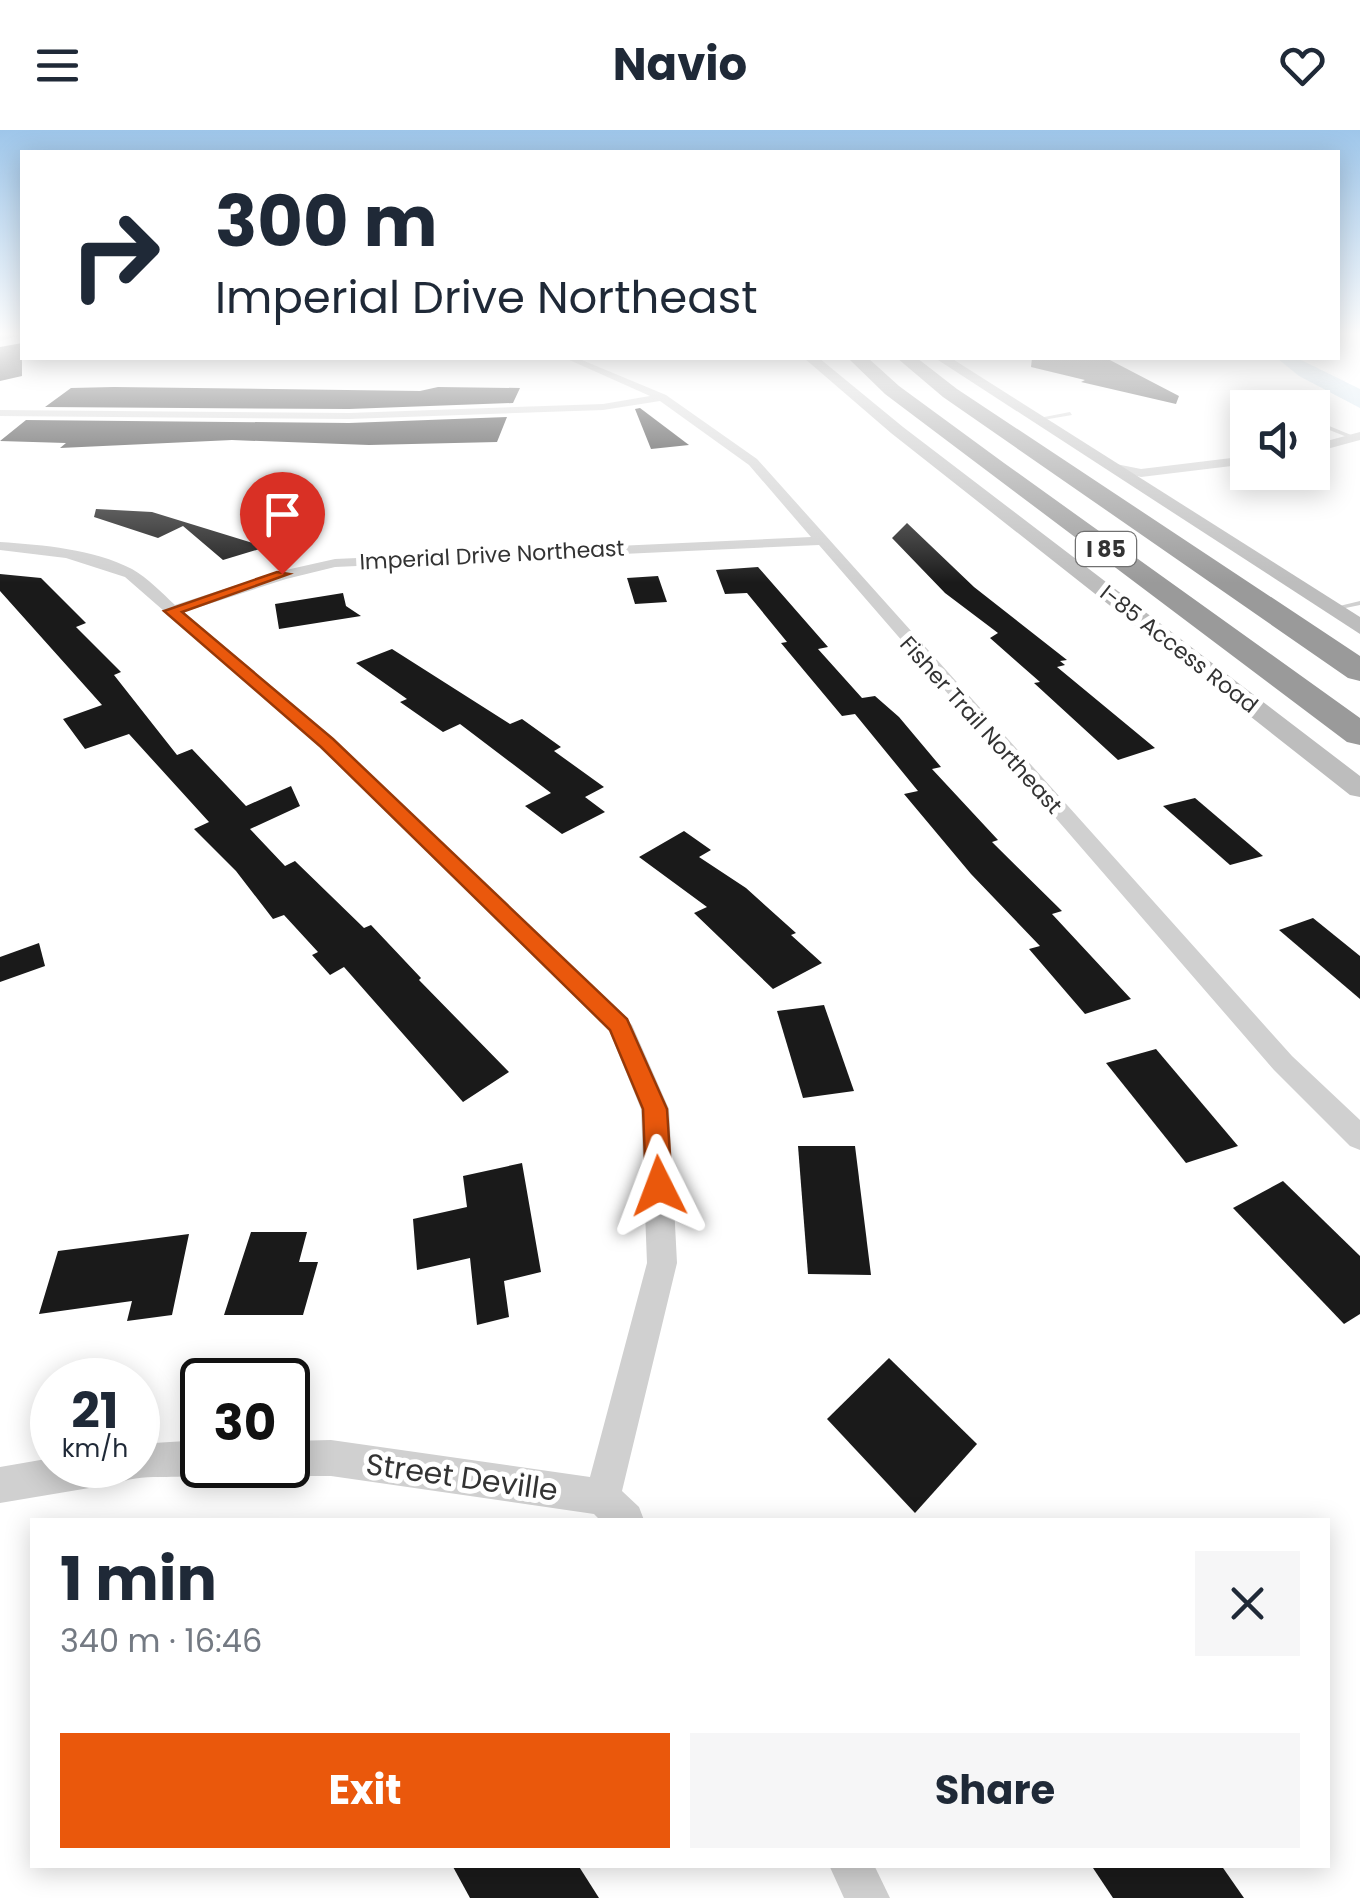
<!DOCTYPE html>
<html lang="en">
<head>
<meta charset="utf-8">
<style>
  :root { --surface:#fff; --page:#f6f6f7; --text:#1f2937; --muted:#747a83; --accent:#ea580c }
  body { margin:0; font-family:Poppins,sans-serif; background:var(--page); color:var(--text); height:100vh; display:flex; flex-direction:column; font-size:38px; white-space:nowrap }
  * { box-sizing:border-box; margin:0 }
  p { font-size:32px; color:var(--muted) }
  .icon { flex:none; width:55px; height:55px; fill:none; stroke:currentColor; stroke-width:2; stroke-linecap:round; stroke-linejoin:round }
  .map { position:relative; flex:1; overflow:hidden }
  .side { position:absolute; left:30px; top:1388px; width:1300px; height:350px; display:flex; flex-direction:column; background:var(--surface); border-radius:0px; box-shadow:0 5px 25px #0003 }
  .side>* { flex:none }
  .top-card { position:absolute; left:20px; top:20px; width:1320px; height:210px; border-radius:0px; box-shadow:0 5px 25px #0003; background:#fff; color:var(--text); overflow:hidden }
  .fabs { position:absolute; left:1230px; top:260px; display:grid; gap:20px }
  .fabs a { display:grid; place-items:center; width:100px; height:100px; border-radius:0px; background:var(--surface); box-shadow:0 5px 25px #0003; font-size:50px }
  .speed { position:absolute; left:30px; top:1228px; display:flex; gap:20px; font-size:50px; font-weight:700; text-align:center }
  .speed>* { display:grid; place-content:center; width:130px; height:130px; border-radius:50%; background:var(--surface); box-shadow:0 5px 25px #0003; line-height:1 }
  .speed small { font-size:25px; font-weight:400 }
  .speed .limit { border:5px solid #111; border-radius:15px; background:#fff; color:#111 }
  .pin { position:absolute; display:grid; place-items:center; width:85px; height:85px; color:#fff; margin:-102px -42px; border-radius:50% 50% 50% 0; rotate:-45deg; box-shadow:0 0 10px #0007 }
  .pin .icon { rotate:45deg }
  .me { position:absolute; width:110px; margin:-55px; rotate:357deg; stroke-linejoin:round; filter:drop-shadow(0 0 8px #0008) }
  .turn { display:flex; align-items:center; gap:35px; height:210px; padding:0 30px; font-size:45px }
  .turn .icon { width:130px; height:130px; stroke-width:2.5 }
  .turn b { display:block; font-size:70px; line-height:85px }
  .round { display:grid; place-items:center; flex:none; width:105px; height:105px; border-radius:0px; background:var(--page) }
  .headline { display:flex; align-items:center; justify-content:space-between; height:170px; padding:0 30px }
  h1 { font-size:60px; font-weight:700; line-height:75px }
  .action { display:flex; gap:20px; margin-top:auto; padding:20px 30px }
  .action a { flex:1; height:115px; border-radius:0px; background:var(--accent); color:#fff; font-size:40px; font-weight:700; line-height:115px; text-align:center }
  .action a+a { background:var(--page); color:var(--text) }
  header { display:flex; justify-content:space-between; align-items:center; height:130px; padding:0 30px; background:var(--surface); font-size:45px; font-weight:700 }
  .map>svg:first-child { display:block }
  .water { fill:#cfe2ee }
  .building { fill:#1a1a1a }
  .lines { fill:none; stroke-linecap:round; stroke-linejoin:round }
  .service { fill:#d0d0d0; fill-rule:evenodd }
  .minor { fill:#d0d0d0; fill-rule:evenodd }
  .secondary { fill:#bdbdbd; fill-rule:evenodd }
  .motorway { fill:#9a9a9a; fill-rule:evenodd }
  .route { fill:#ea580c; stroke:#983908; stroke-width:2.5 }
  .labels { text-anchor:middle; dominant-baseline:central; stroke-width:10; stroke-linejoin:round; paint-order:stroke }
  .shield { fill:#fff; stroke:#707070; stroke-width:2.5 }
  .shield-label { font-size:22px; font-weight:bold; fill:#333 }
  .far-street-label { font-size:22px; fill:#333; stroke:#fff }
  .near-street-label { font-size:30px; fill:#333; stroke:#fff }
</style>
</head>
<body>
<header><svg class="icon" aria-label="menu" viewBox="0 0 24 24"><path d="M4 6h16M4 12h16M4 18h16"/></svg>Navio<svg class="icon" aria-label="heart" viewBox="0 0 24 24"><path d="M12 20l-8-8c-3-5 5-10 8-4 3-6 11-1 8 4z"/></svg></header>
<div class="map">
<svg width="1360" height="1768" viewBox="0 0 1360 1768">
  <rect width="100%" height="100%" fill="#fff"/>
  <!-- water -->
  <path class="water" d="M1277 228H1297L1360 259V278L1299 246Z"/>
  <!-- building -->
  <g class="building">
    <path d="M22 213V246L0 251V217Z"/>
    <path d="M1032 228H1106L1179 266 1176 274 1081 252 1085 250 1031 237Z"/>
    <path d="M114 257 420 261 438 257 520 258 513 273 349 279 45 277 71 258Z"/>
    <path d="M640 278 689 315 651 319 635 279Z"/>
    <path d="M507 287 497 312 369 315 232 310 60 318 66 313 0 311 26 290 349 293Z"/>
    <path d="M96 379 152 382 266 417 223 430 183 396 158 408 94 387Z"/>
    <path d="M907 393 974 457 1067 530 1060 531 1065 535 1057 537 1155 618 1118 630 1034 553 1040 552 990 508 998 503 945 463 892 408Z"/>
    <path d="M758 437 828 517 818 519 862 568 875 566 899 587 941 637 932 639 998 710 992 712 1062 781 1052 784 1131 869 1085 884 1029 819 1040 816 971 744 904 664 918 661 855 584 842 586 781 513 787 512 747 463 725 464 716 440Z"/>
    <path d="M0 444 41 448 86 493 76 497 121 542 114 545 177 625 192 619 246 676 291 656 300 676 250 699 285 736 295 731 364 798 371 795 421 848 419 850 509 942 463 972 344 837 330 845 312 825 318 822 284 785 273 789 236 741 194 699 209 692 129 604 85 619 63 589 102 575 0 461Z"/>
    <path d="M658 446 667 472 635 474 627 448Z"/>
    <path d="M343 463 346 476 361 486 279 499 275 474Z"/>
    <path d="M392 519 510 594 522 589 561 617 554 621 604 657 585 667 605 682 562 704 525 676 551 663 460 594 443 602 400 572 407 569 356 533Z"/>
    <path d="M1195 668 1263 726 1230 735 1163 676Z"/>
    <path d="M684 701 711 720 699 727 746 758 796 803 791 805 822 833 773 859 694 783 707 777 639 727Z"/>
    <path d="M1313 788 1360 826V869L1279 800Z"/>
    <path d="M39 813 45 836 0 852V827Z"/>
    <path d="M824 875 854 961 803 968 777 881Z"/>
    <path d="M1156 919 1238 1016 1186 1033 1106 933Z"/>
    <path d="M798 1016H855L871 1145 808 1144Z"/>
    <path d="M522 1033 541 1142 504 1151 509 1187 477 1195 470 1128 417 1140 413 1089 467 1077 463 1046Z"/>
    <path d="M1283 1051 1360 1126V1184L1344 1194 1233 1078Z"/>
    <path d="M251 1102H307L299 1132H318L303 1185H224Z"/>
    <path d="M189 1104 172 1185 127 1191 132 1171 39 1184 58 1121Z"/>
    <path d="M889 1228 977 1314 915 1383 827 1289Z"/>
    <path d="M452 1735H578L599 1768H470Z"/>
    <path d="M1091 1735H1221L1244 1768H1113Z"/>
  </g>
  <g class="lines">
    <!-- service -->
    <g class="service">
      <path d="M1277 274 1282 278H1275L1274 276Z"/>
      <path d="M1070 282 1072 285 1037 291 1034 289Z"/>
      <path d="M1312 289 1356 307 1357 308 1352 309 1312 293Z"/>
      <path d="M1360 471V475L1331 481 1327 479Z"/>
    </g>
    <!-- minor -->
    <g class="minor">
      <path d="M0 205H22L0 211Z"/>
      <path d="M565 228H577L666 265 757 329 1292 926 1360 990V1020L1350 1016 1274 940 819 415 335 437 286 449 184 482 334 609 632 895 669 979 677 1133 622 1361 639 1377 644 1390H600L594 1384 331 1346H288L276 1340 273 1335H288V1311L331 1310 590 1347 647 1133 641 979 609 900 320 617 125 447 66 428 0 420V412C44 415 93 419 132 439 148 448 162 463 175 475L277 442 335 429 811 407 749 335 660 271 603 280 349 289 0 286V280L349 283 603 274 650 266Z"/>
      <path d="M1360 302V310L1312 323V315Z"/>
      <path d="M1248 326V334L1141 347 1105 337 1111 333 1141 339Z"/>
      <path d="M202 1310V1335H217L214 1340C184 1353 147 1341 119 1353L0 1373V1337L52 1328V1335H138V1314Z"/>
      <path d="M829 1735H874L890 1768H844Z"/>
    </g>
    <!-- secondary -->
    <g class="secondary">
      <path d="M804 228H819L903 297 1360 646V667L1350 665 891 303Z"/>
      <path d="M935 228H951L1360 487V504Z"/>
    </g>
    <!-- motorway -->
    <g class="motorway">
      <path d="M848 228H868L899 256 1004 333 1360 588V615L1347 612 885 264Z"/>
      <path d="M897 228H917L957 259 1360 526V551L1348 548 943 267Z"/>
    </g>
  </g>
  <!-- sky -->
  <linearGradient id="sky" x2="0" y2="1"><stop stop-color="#9ec6ea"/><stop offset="0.45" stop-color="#fff"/><stop offset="1" stop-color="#fff" stop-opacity="0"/></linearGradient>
  <rect width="1360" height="453" fill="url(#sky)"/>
  <!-- route -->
  <path class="route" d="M277 442 289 444 182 482 333 609 627 889 667 979 672 1056 668 1064 659 1067 649 1064 646 1056 643 979 610 900 321 617 164 481Z"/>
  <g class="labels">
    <!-- shield labels -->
    <rect class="shield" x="1076" y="402" width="60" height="34" rx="8"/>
    <g class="shield-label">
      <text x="1106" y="419">I 85</text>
    </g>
    <!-- far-street labels -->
    <g class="far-street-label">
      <text transform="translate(492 425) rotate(-3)">Imperial Drive Northeast</text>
      <text transform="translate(1179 519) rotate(38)">I-85 Access Road</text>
      <text transform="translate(981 595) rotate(48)">Fisher Trail Northeast</text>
    </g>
    <!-- near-street labels -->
    <g class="near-street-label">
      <text transform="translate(462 1347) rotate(8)">Street Deville</text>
    </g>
  </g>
</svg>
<div class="fabs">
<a><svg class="icon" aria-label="sound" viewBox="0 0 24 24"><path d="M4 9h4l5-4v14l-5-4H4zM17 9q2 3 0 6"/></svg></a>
</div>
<div class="speed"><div>21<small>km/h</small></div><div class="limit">30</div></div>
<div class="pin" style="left:282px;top:444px;background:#d93025"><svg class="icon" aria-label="arrive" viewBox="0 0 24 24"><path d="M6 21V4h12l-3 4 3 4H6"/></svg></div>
<svg class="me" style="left:659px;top:1056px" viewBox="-20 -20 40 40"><path d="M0-17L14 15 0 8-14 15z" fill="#ea580c" stroke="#fff" stroke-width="4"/></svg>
<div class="top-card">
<div class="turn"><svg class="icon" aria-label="right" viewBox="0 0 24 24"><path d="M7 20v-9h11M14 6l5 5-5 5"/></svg><div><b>300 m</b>Imperial Drive Northeast</div></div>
</div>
<section class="side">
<div class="headline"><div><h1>1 min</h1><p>340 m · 16:46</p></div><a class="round"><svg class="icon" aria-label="close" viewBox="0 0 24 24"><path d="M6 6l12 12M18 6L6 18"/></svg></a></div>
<div class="action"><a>Exit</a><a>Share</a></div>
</section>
</div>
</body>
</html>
